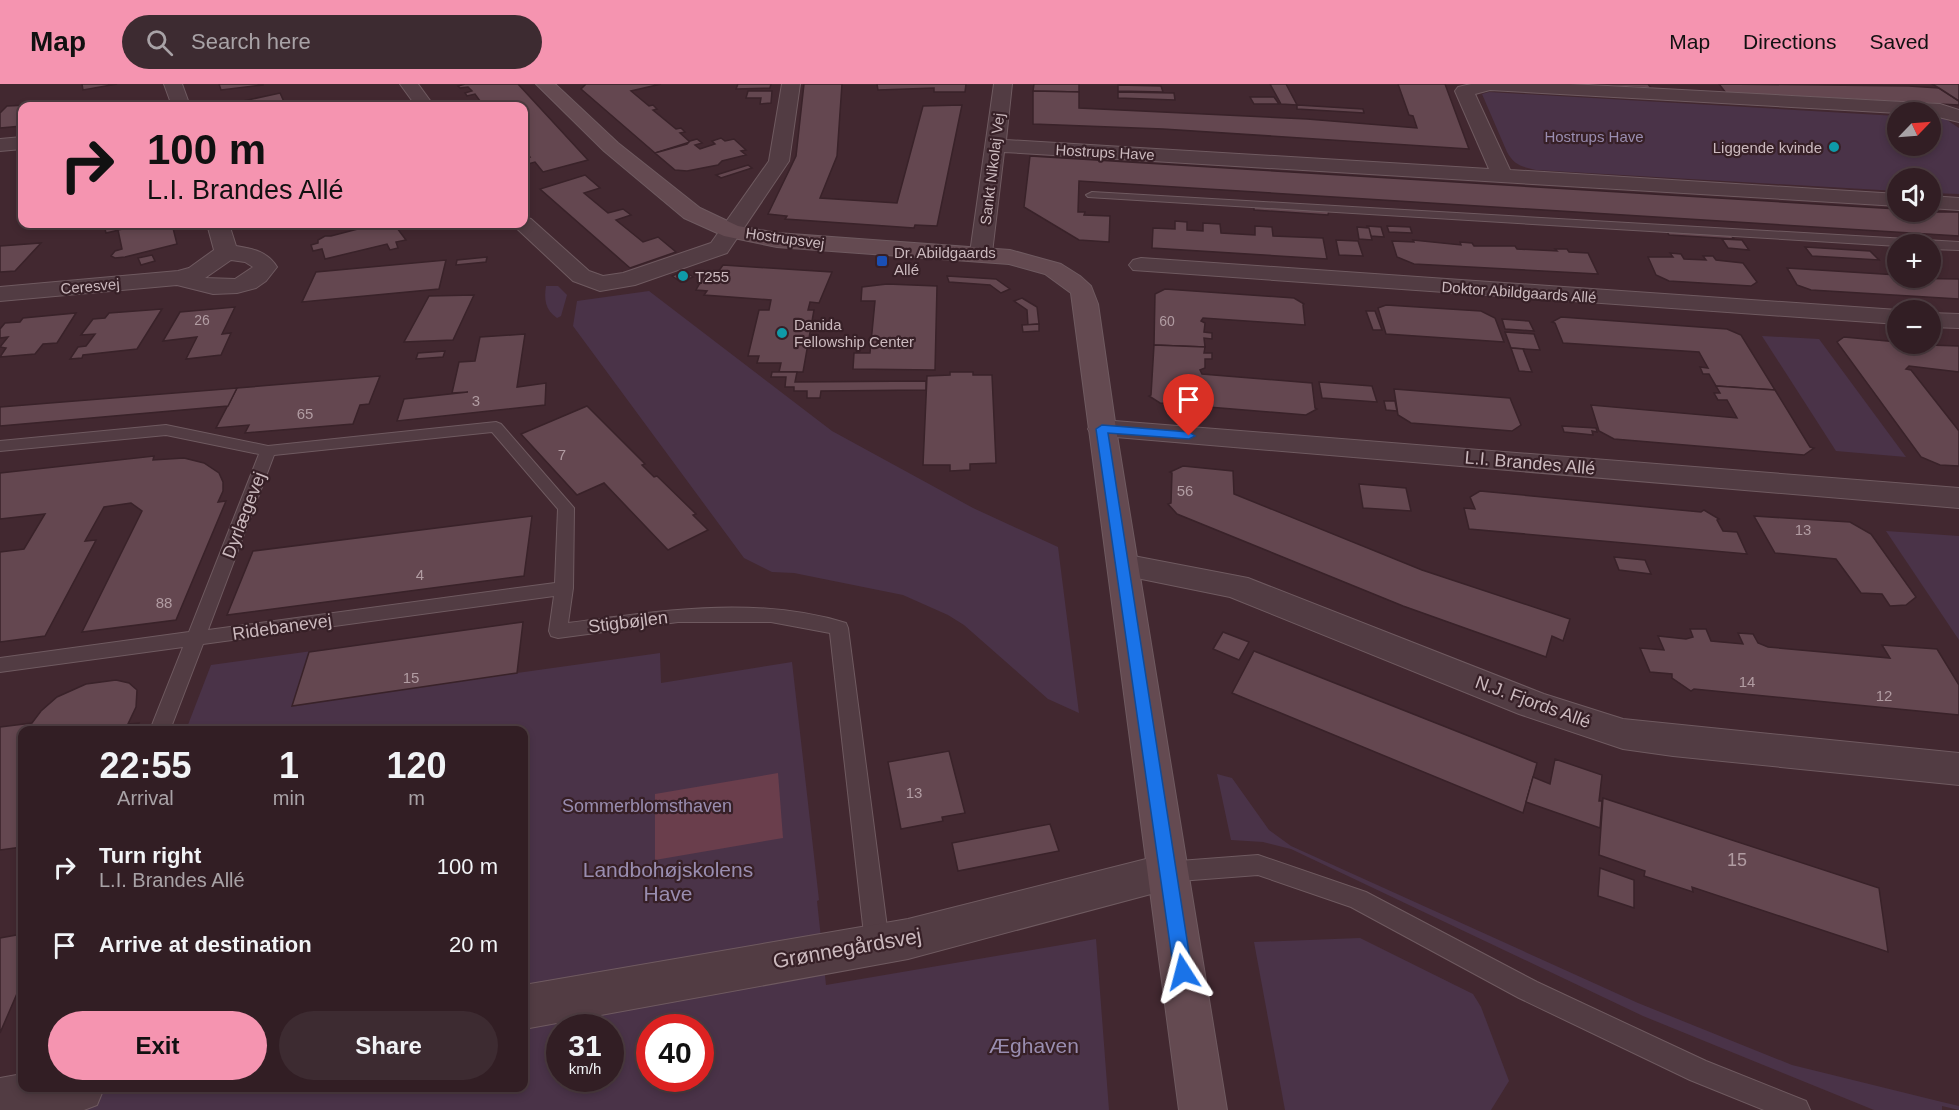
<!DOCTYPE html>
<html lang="en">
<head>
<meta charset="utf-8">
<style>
  :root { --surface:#321e24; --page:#3d2b31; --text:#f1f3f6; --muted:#a8a2a6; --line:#4d3c41; --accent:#f594b0 }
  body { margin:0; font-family:Arial,sans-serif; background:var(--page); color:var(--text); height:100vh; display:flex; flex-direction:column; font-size:22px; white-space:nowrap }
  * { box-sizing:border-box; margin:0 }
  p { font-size:20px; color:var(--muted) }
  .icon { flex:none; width:33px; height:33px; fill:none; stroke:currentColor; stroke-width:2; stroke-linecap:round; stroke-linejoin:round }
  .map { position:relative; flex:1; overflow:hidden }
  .panel { position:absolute; left:18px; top:642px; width:510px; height:366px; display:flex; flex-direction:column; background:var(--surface); border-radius:12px; box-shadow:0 3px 9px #0003,0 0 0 2px var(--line) }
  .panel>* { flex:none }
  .top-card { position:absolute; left:18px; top:18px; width:510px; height:126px; border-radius:12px; box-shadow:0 3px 9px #0003,0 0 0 2px var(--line); background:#f594b0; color:#111; overflow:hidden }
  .needle { width:39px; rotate:65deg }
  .tools { position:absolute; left:1887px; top:18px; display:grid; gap:12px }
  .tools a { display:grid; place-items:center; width:54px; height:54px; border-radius:50%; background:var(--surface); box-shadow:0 3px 9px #0003,0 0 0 2px var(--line); font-size:30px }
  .speed { position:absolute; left:546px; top:930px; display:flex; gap:12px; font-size:30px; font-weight:700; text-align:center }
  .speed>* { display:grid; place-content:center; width:78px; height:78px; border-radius:50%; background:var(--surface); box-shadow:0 3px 9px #0003,0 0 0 2px var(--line); line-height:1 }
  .speed small { font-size:15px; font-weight:400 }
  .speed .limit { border:9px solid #d22; background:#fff; color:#111 }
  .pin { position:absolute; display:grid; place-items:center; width:51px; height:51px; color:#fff; margin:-62px -26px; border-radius:50% 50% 50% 0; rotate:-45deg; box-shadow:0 0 6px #0007 }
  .pin .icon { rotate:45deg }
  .me { position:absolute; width:66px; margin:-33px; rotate:351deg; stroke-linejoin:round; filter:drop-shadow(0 0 4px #0008) }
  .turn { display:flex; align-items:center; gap:21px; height:126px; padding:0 30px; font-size:27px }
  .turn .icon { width:78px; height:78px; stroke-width:2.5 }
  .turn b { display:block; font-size:42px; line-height:51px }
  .eta { display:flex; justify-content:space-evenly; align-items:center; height:102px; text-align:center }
  .eta b { font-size:36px; font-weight:600; line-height:42px }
  .action { display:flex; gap:12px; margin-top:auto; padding:12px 30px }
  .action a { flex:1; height:69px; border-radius:36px; background:var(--accent); color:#111; font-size:24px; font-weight:600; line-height:69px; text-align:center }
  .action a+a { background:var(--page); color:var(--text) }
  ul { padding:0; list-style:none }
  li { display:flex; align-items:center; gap:18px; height:78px; padding:0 30px }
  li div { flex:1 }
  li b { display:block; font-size:22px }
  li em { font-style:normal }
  header { display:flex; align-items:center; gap:36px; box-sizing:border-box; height:84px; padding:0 30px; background:var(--accent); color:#111 }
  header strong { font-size:28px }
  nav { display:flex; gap:33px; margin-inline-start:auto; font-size:21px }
  .search { width:420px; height:54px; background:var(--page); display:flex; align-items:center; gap:15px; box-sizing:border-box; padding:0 21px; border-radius:33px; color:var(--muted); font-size:22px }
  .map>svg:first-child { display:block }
  .green { fill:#4a3348; fill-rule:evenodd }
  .water { fill:#6a3e4c }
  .building { fill:#644750; stroke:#392229; stroke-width:1.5 }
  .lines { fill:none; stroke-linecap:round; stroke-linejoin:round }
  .lane-casing { stroke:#6f5a60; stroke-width:2 }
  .street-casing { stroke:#6f5a60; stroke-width:2 }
  .secondary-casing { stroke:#6f5a60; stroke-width:2 }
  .lane { fill:#523c43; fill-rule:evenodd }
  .street { fill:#523c43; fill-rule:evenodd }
  .secondary { fill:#644a51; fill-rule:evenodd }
  .route { fill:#1a73e8; stroke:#114b97; stroke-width:1.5 }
  .culture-dot { fill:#0f9aa8; stroke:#372027; stroke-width:2 }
  .transit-dot { fill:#1a4fb4; stroke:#372027; stroke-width:2 }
  .labels { text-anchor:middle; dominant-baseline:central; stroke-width:4.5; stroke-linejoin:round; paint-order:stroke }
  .far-number-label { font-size:14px; fill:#b19ca2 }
  .far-park-label { font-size:15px; fill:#998db0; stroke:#372027 }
  .far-poi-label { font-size:15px; fill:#cbb9be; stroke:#372027; text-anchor:start }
  .far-street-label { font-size:15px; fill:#cbb9be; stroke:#372027 }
  .number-label { font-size:15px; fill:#b19ca2 }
  .street-label { font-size:18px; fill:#cbb9be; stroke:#372027 }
  .park-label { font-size:18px; fill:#998db0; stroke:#372027 }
  .near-number-label { font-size:18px; fill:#b19ca2 }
  .near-park-label { font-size:21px; fill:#998db0; stroke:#372027 }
  .near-street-label { font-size:21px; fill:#cbb9be; stroke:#372027 }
</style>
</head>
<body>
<header>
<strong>Map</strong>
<div class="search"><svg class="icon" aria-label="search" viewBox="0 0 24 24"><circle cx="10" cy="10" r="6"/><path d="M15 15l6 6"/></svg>Search here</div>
<nav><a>Map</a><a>Directions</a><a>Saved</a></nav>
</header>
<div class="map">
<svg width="1959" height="1026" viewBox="0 0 1959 1026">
  <rect width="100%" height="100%" fill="#422830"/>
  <!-- green -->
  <g class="green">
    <path d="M1489 8 1897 32 1898 62H1930L1931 34H1944L1959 44V110L1931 109 1930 94H1898L1897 107 1536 86C1522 83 1514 81 1507 68L1482 10Z"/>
    <path d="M546 202H558L567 211 561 232 557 234C545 226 544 215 546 202Z"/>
    <path d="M649 207 832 347 973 424 1058 463 1079 629 1048 615 964 541 948 531 903 511 794 489 772 488 744 474 573 242 577 217Z"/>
    <path d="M1762 252 1819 255 1906 373 1836 367Z"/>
    <path d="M1886 447 1959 452V556Z"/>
    <path d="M523 538 517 589 660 569 661 599 792 578 819 816 817 817 826 901 1096 855 1109 1026H43L52 1004H524V646H186L211 581ZM560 944H610V994H560ZM650 944H700V994H650Z"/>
    <path d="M1217 690 1232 694 1269 746 1291 762 1638 919 1792 981 1942 1018 1959 1022V1026L1942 1022V1026H1874L1643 932 1291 765 1263 758 1231 756Z"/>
    <path d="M1360 854 1473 910 1481 923 1509 997 1491 1026H1285L1254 858Z"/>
  </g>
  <!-- water -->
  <path class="water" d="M778 689 783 754 655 776V710Z"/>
  <!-- building -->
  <g class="building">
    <path d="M82 0H117L83 6Z"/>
    <path d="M219 0H263V1L221 6Z"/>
    <path d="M465 0H518L588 76 543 88 535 78 528 80 524 75 530 73 524 65V22H478L483 21 475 10 467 12 465 9 472 7 468 3 460 4 458 2Z"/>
    <path d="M586 0H661L631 7 649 22 653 21 657 25 653 26 676 45 681 44 685 48 680 49 690 58 655 69 581 5Z"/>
    <path d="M738 0H771L770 4 736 5Z"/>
    <path d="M804 0H842L837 72 820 114 897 119 923 22 962 21 937 142 915 141 914 144 785 135 787 132 768 130 796 72Z"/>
    <path d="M877 0H966L965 8H934V4L878 6Z"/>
    <path d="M1034 0H1079V8L1033 7Z"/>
    <path d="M1270 0H1286L1297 21 1281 20Z"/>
    <path d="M1398 0H1445L1469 65 1163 45 1033 40V7L1079 8V24L1307 35 1417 44 1413 32 1409 31Z"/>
    <path d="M1568 0H1648L1651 4Z"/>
    <path d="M1719 0 1909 2 1939 4 1959 17V21L1726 9Z"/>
    <path d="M1932 0H1959V17L1939 4Z"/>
    <path d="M1118 1 1161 2 1163 8 1118 7Z"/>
    <path d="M748 7H772L771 19 760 20 761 14H746Z"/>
    <path d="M1118 8 1174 9 1175 16 1118 14Z"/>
    <path d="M280 9 285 20 272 22H230L229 20Z"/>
    <path d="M1250 13H1274L1279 20H1254Z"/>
    <path d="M28 21 22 22V42L0 44V29L7 22Z"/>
    <path d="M1297 21 1363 25 1364 29 1297 25Z"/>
    <path d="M721 54 725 57 734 55 746 66 741 67 746 71 722 77 718 81 687 87 675 86 655 69 687 60 690 57 697 55 702 59 695 61 700 65 715 60 712 57Z"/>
    <path d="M1030 72 1898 125V128H1959V152L1079 97 1078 128H1085L1084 131 1110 132 1109 158 1079 156 1024 123Z"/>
    <path d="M748 81 752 84 721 94 716 91Z"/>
    <path d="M585 91 600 104 584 109 608 129 623 125 631 131 616 136 643 158 658 153 676 168 630 184 540 105Z"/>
    <path d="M1254 121 1329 126 1328 131 1254 126Z"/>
    <path d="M1175 137 1187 138V146L1203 147V139L1220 140 1221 149 1255 151V142L1272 143 1273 152 1323 154 1327 175 1152 164 1153 144 1175 145Z"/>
    <path d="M127 140H145L106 149 105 145Z"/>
    <path d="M146 140H172L177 160 125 173 115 174 111 172 115 167 122 165 118 146Z"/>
    <path d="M377 140H394L406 156 396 158 398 164 390 166 387 160 325 175 322 165 313 167 311 161 318 159V156L325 152H331Z"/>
    <path d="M1367 142 1381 143 1384 153 1371 152Z"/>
    <path d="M1387 142 1410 143 1412 149 1389 148Z"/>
    <path d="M1357 143 1369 144 1372 156 1359 155Z"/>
    <path d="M1666 146 1730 150 1734 155 1669 151Z"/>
    <path d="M1722 155 1742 156 1749 166 1728 164Z"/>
    <path d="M1336 156 1358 157 1363 172 1339 171Z"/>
    <path d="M1413 156 1461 161 1460 158 1472 159 1474 162H1515L1517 165 1557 167 1555 165H1567L1569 168 1588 169 1598 190 1414 180 1397 173 1392 157 1414 158Z"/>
    <path d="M41 159 15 187 0 188V162Z"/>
    <path d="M1805 163 1870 167 1879 176 1812 172Z"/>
    <path d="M1670 169 1681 170 1684 175 1706 176 1703 172H1713L1716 176 1743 179 1757 198 1751 202 1669 197 1656 191 1648 173H1673Z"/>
    <path d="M152 171 155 177 141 181 138 174Z"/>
    <path d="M487 173 486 178 456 181 457 176Z"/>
    <path d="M446 176 439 205 302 218 316 188Z"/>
    <path d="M723 181 832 188 819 219 810 218 808 226H814L803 288H779L781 279H757L759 272H748L759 226H769L771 216 704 211 707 207 696 206 705 190 716 191Z"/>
    <path d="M1787 184 1898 191V194L1959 195V215L1811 206 1797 201Z"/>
    <path d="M684 187 693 193 681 198 672 192Z"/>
    <path d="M947 192 996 195 1010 205 1001 209 990 201 949 198Z"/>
    <path d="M887 200 937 202 935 286 853 285 854 269H870L875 217H861L862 203Z"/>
    <path d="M1165 205 1294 214 1304 220 1303 221 1305 241 1203 234 1201 237 1205 239 1204 248 1212 249V255L1204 254 1205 263 1154 261 1155 210Z"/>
    <path d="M474 211 453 256 404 258 429 212Z"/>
    <path d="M1022 214 1037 223 1039 240 1028 241 1027 226 1014 217Z"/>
    <path d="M1386 221 1481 227 1495 234 1504 258 1386 250 1378 224Z"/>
    <path d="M235 223 222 250 231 249 221 271 186 275 197 253 163 257 180 228Z"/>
    <path d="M162 225 137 265 83 271 82 274 70 275 78 263 86 262 95 250 81 251 93 235 105 234 109 229Z"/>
    <path d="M1366 227H1375L1382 246H1373Z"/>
    <path d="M76 229 57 259 43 260 35 270 0 273 6 264 0 263 8 253 0 254V245L5 239 20 238 23 234Z"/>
    <path d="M1561 233 1727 245 1741 251 1775 306 1716 302 1709 290H1703L1700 283 1708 284 1699 268 1563 259 1555 239 1552 238Z"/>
    <path d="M1502 235 1529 237 1534 247 1505 245Z"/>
    <path d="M1039 240V247L1023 248 1022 241Z"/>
    <path d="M1505 248 1534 250 1540 266 1511 264Z"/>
    <path d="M525 250 517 303 546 299 545 321 397 337 404 315 468 308 452 309 459 278 475 277 480 253Z"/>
    <path d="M1844 253 1898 258V260L1959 262V288L1909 282 1906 285 1911 286 1959 347V382L1940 381 1921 373 1837 258Z"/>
    <path d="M1154 261 1205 263 1204 269H1212V275H1205V284L1200 286 1202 290 1312 299 1315 324 1317 325 1306 331 1160 319 1149 312 1151 311Z"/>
    <path d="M1511 264 1523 265 1532 288 1519 287Z"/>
    <path d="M445 267 443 273 416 275 418 269Z"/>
    <path d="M772 288H797L795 298 926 297V306L821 307 820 314H807V307H794V303H785L786 293H771Z"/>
    <path d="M950 288H973V291H992L996 379 970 380V386L950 387V381H923L927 292 950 291Z"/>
    <path d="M380 292 369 320 360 321 353 340 245 349 249 341 216 344 237 304Z"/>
    <path d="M1319 298 1372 302 1377 318 1322 314Z"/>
    <path d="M1716 302 1775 306 1810 363 1814 364 1804 371 1614 355 1599 347 1591 321 1737 334 1727 316H1718L1714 309H1720Z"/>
    <path d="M237 304 228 322 0 342V323Z"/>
    <path d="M1394 305 1510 314 1521 341 1512 347 1411 339 1398 331Z"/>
    <path d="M1384 317H1395L1397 327 1386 326Z"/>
    <path d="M587 322 645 380 642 381 654 393 657 392 696 430 693 431 708 446 668 466 604 399 577 411 521 350Z"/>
    <path d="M1562 342 1596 344 1597 348 1592 347 1593 351 1564 348Z"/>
    <path d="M154 372 153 376 184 374 204 379 219 389 223 398V407L218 418 226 417 176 536 82 548 142 427 131 419 104 423 85 457 96 456 45 552 0 558V468L24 465 45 430 0 435V389Z"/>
    <path d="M1183 382 1233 387 1234 410 1422 486 1570 535 1563 557 1552 552 1546 573 1403 522 1177 430 1168 420 1171 419 1172 389 1170 388Z"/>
    <path d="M1359 400 1406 404 1411 427 1363 424Z"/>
    <path d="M1480 407 1701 428 1704 426 1719 435 1717 436 1723 447 1737 448 1747 470 1469 445 1464 424 1475 425 1470 413Z"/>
    <path d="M532 432 524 492 227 531 253 467Z"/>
    <path d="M1754 432 1850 438 1871 450 1916 513 1906 521 1890 522 1882 510 1861 509 1836 475 1775 469Z"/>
    <path d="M1614 473 1645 476 1651 490 1619 486Z"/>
    <path d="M523 538 517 589 292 622 309 568Z"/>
    <path d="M1690 545H1706L1711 557 1743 560 1738 549 1753 550 1758 559 1768 563 1890 574 1882 561 1937 565 1959 601V631L1694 605 1691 607 1672 594V590L1650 588 1640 564 1664 566 1658 552 1686 555 1693 553Z"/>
    <path d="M1223 548 1249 558 1239 576 1213 565Z"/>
    <path d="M1254 567 1537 679 1523 729 1232 609Z"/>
    <path d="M116 596 129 599 137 606 136 623 128 640 139 639 136 646H22V763L0 766V643L32 639 41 627 57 613 86 600Z"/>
    <path d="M949 667 965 729 942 733 943 737 901 745 888 678Z"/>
    <path d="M1555 675 1602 691 1599 717H1602L1600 744 1526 718 1533 693 1550 700Z"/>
    <path d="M1603 714 1879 804 1888 868 1692 803 1693 808 1644 792 1645 787 1599 771Z"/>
    <path d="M1050 740 1059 767 958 787 952 759Z"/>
    <path d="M1600 784 1634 796V824L1598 812Z"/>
    <path d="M22 850V898L0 949V854Z"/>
  </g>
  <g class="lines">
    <!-- lane casing -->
    <g class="lane-casing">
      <g id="lane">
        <path d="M1092 108 1959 158V166L1930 165V160L1898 162 1088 113 1086 111Z"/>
        <path d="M496 338 501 340 574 424 573 504 568 539C660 527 755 511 846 539L848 544 889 859 885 867 877 870 869 867 865 859 830 549 771 538H678L558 554 551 552 549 547 554 512 203 560 170 646H150L183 563 0 588V574L189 548 259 370 166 351 0 367V357L166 341 268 362ZM492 348 558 425 555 499 208 546 274 371Z"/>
        <path d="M1258 771 1366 808 1537 898 1706 977 1806 1017 1810 1026H1764L1690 996 1519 914 1351 823 1258 791 1166 798 1158 795 1155 788 1158 781 1166 778Z"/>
      </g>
    </g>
    <!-- street casing -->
    <g class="street-casing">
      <g id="street">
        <path d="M164 0H182L190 22H172Z"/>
        <path d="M400 0H418L434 22H416Z"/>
        <path d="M782 0H800L789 77 727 169 635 201 600 207 573 197 512 140H524V133L531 135 589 187 603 192 623 189 711 159 769 77Z"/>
        <path d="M994 0H1012L1006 56 1489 85 1455 7 1458 3 1471 0H1570L1940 20 1959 26V38L1930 31V28L1898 29 1490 6 1475 10 1510 86 1898 110V122L1004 68 992 169 989 174 981 176 973 174 970 169Z"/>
        <path d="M22 53V65L0 67V55Z"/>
        <path d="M1930 112 1959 114V126L1930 124Z"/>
        <path d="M207 140H229L236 162C253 165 267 167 277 183L266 197 256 204 237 209 213 210 177 201 0 217V203L178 187 189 184 214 166ZM231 176 245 178 253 183 235 195 205 194Z"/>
        <path d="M1141 174 1898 226H1902H1898V240L1133 186 1129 181 1133 176Z"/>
        <path d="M1930 229 1959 230V244L1930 243Z"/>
        <path d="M1102 336 1959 404V424L1092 351 1088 345 1092 339Z"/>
        <path d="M1123 470 1248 494 1544 610 1623 635 1959 669V701L1673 672 1623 665 1519 630 1230 513 1112 489 1107 481 1112 473Z"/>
        <path d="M1166 770 1181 775 1187 788 1181 801 1166 806 908 875 524 945V901L908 835Z"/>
        <path d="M22 990V1004H104L97 1021 84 1026H0V994Z"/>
      </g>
    </g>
    <!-- secondary casing -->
    <g class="secondary-casing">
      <path id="secondary" d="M536 0H555L618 59 700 124 738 142 777 149 1010 166 1061 180 1080 192 1091 202 1098 220 1116 345 1227 1026H1179L1071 209 1045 190 1009 180 777 163 724 152 684 134 604 67Z"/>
    </g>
    <!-- lane -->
    <use href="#lane" class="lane"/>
    <!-- street -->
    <use href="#street" class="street"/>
    <!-- secondary -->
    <use href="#secondary" class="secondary"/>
  </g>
  <!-- route -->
  <path class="route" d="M1102 341 1189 348 1195 352 1189 355 1108 349 1192 888 1189 894 1183 897 1176 894 1174 888 1096 345Z"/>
  <!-- markers -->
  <g class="culture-dot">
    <circle cx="1834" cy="63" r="6"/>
    <circle cx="683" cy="192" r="6"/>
    <circle cx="782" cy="249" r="6"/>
  </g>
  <rect class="transit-dot" x="876" y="171" width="12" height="12" rx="3"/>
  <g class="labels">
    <!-- far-number labels -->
    <g class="far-number-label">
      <text x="202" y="236">26</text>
      <text x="1167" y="237">60</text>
    </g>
    <!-- far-park labels -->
    <g class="far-park-label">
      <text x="1594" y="52">Hostrups Have</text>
    </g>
    <!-- far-poi labels -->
    <g class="far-poi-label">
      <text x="1822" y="63" text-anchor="end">Liggende kvinde</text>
      <text x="894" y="168">Dr. Abildgaards<tspan x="894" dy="17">Allé</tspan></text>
      <text x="695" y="192">T255</text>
      <text x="794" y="240">Danida<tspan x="794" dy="17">Fellowship Center</tspan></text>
    </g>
    <!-- far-street labels -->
    <g class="far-street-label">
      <text transform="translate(1105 68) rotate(3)">Hostrups Have</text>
      <text transform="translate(992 85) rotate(-83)">Sankt Nikolaj Vej</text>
      <text transform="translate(785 154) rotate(8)">Hostrupsvej</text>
      <text transform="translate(90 202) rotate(-5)">Ceresvej</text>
      <text transform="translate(1519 208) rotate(4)">Doktor Abildgaards Allé</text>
    </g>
    <!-- number labels -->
    <g class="number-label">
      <text x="476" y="316">3</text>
      <text x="305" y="329">65</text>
      <text x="562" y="370">7</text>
      <text x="1185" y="406">56</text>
      <text x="1803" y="445">13</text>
      <text x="420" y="490">4</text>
      <text x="164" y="518">88</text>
      <text x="411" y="593">15</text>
      <text x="1747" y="597">14</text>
      <text x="1884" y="611">12</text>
      <text x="914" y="708">13</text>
    </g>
    <!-- street labels -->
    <g class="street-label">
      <text transform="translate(1530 379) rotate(5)">L.I. Brandes Allé</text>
      <text transform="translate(244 431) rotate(-69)">Dyrlægevej</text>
      <text transform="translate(628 538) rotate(-7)">Stigbøjlen</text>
      <text transform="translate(282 543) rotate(-8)">Ridebanevej</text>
      <text transform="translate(1533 618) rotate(20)">N.J. Fjords Allé</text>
    </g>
    <!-- park labels -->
    <g class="park-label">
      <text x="647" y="722">Sommerblomsthaven</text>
    </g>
    <!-- near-number labels -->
    <g class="near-number-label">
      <text x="1737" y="776">15</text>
    </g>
    <!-- near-park labels -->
    <g class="near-park-label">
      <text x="668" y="785">Landbohøjskolens<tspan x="668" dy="24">Have</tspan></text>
      <text x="1034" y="961">Æghaven</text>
    </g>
    <!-- near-street labels -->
    <g class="near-street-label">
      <text transform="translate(847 864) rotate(-10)">Grønnegårdsvej</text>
    </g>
  </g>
</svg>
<div class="tools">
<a><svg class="needle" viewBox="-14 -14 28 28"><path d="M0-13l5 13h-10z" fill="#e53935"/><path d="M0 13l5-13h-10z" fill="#a8a2a6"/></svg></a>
<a><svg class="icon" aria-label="sound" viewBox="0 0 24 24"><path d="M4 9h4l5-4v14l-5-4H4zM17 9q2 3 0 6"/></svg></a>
<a>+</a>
<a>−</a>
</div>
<div class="speed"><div>31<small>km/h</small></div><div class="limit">40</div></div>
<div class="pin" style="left:1189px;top:352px;background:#d93025"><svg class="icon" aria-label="arrive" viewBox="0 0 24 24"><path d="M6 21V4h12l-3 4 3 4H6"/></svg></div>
<svg class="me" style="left:1183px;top:888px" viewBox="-20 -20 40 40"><path d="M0-17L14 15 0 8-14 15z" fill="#1a73e8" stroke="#fff" stroke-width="4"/></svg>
<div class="top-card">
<div class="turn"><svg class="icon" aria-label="right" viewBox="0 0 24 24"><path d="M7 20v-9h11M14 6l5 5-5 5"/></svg><div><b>100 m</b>L.I. Brandes Allé</div></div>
</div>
<section class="panel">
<div class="eta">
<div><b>22:55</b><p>Arrival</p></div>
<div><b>1</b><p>min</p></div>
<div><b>120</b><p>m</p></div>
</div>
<ul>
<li><svg class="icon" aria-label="right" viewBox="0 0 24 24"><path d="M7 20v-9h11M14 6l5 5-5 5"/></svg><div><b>Turn right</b><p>L.I. Brandes Allé</p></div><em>100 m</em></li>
<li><svg class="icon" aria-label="arrive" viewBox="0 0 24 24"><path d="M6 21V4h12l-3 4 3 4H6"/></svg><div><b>Arrive at destination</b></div><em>20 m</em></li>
</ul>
<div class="action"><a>Exit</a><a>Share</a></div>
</section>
</div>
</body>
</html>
